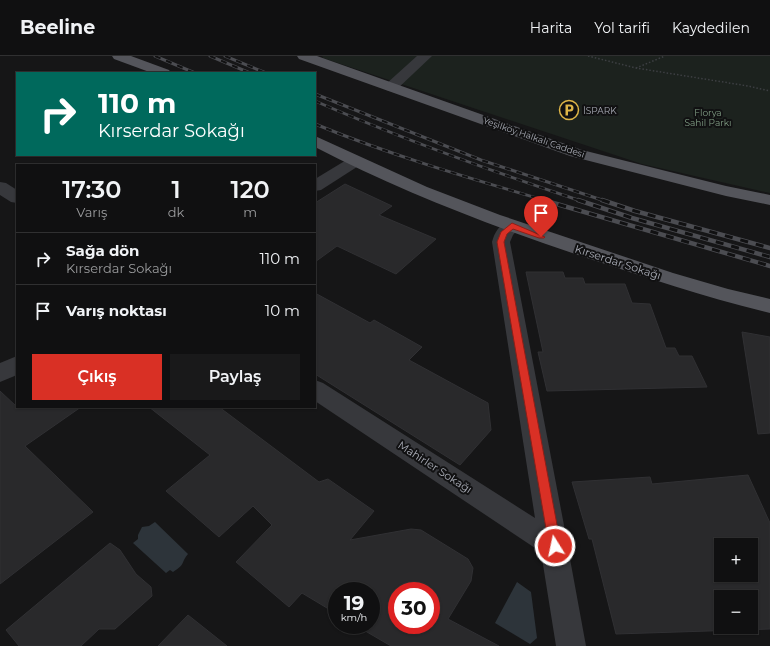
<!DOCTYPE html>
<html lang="tr">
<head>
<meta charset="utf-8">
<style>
  :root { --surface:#101011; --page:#19191a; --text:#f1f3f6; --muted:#9c9d9f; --line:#303031; --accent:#d93025 }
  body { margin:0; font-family:Montserrat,sans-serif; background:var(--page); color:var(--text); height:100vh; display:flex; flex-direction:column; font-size:15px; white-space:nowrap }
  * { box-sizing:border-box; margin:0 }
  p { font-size:13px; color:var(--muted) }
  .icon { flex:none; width:22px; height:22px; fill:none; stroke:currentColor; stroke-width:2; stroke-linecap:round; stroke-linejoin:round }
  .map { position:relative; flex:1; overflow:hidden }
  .drawer { position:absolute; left:16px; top:108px; width:300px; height:244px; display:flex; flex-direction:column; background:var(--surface); border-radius:0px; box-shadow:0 1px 3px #0004,0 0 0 1px var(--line) }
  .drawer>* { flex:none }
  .banner { position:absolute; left:16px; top:16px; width:300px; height:84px; border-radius:0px; box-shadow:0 1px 3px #0004,0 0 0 1px var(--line); background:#00695c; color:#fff; overflow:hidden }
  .buttons { position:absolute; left:714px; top:482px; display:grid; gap:8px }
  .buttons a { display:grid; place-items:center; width:44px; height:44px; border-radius:0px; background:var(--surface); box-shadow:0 1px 3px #0004,0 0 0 1px var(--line); font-size:20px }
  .speed { position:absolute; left:328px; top:526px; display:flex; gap:8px; font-size:20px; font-weight:700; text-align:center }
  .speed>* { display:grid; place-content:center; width:52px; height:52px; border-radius:50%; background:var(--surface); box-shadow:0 1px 3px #0004,0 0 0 1px var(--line); line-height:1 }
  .speed small { font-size:10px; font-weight:400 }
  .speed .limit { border:6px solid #d22; background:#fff; color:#111 }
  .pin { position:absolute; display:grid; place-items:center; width:34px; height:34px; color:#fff; margin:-41px -17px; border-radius:50% 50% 50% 0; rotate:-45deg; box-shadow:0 0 4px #0007 }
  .pin .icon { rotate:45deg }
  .me { position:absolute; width:44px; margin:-22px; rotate:350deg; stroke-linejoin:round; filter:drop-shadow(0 0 3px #0008) }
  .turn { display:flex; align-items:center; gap:14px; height:84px; padding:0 16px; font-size:18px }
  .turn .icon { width:52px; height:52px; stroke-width:2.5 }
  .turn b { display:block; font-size:28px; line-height:34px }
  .eta { display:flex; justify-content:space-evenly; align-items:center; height:68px; text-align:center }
  .eta b { font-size:24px; font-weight:600; line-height:28px }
  .button { display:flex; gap:8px; margin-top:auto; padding:8px 16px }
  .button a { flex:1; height:46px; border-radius:0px; background:var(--accent); color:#fff; font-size:16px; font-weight:600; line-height:46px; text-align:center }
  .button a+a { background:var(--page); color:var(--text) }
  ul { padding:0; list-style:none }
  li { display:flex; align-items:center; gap:12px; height:52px; padding:0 16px; border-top:1px solid var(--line) }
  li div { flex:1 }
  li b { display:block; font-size:15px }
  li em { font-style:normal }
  header { display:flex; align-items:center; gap:24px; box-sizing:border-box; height:56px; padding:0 20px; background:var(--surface); border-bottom:1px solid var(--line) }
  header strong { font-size:19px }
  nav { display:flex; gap:22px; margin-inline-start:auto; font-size:14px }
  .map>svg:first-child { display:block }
  .green { fill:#1c221e }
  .water { fill:#2d343a }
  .building { fill:#29292b; stroke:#303033; fill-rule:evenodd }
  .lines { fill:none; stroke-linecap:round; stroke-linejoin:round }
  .path { stroke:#3d3f43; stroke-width:1.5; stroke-dasharray:1.5 2; stroke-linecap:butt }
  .minor { fill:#37383c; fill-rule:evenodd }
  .major { fill:#54555b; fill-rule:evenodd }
  .rail-far1-casing { stroke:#4b4c51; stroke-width:3 }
  .rail-casing { stroke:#4b4c51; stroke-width:4.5 }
  .rail-far1 { stroke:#111112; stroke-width:2; stroke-dasharray:6; stroke-linecap:butt }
  .rail { stroke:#111112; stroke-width:3; stroke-dasharray:8; stroke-linecap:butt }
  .route { fill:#d93025; stroke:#8d1f18 }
  .labels { text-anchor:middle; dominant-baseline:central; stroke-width:4; stroke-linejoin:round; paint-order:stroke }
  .far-poi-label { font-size:9px; fill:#a9acb6; stroke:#111112; text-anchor:start }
  .far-park-label { font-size:9px; fill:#829f86; stroke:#111112 }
  .far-street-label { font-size:9px; fill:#a9acb6; stroke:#111112 }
  .street-label { font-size:11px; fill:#a9acb6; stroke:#111112 }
</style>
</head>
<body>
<header>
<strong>Beeline</strong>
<nav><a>Harita</a><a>Yol tarifi</a><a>Kaydedilen</a></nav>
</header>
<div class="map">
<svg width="770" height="590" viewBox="0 0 770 590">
  <rect width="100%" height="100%" fill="#161617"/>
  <!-- green -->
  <path class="green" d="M322 0H770V137L642 108 323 2Z"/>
  <!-- water -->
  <g class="water">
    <path d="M155 466 188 498C181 506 186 508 173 516L170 514 166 517 133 487 138 483V479L142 471 149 470Z"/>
    <path d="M517 526 531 536 537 582 530 588 495 567Z"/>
  </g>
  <!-- building -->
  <g class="building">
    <path d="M345 128 392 150 379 159 436 183 396 218 337 190 315 206V147Z"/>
    <path d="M526 216H563L565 222H583L585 228H625L632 247 650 248 666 292H675L679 300H692L707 331 547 335 538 296H543Z"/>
    <path d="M315 237 370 267 374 264 422 291 409 304 488 347 491 374 460 409 315 318Z"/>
    <path d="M742 276 770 281V377L758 378Z"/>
    <path d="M0 335 17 351H81L25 390 93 456 0 528Z"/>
    <path d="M149 351H219L319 426 328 423 374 455 350 484 411 473 421 474 468 503 473 512 471 525 448 563 499 590H391L355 569H371V535H337V558L302 537 289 551 236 506 272 469 253 450 219 481 166 435 210 399ZM397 535H431V569H397Z"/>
    <path d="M748 419 770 467V573L616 578 592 483H589L572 426 650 421 652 428ZM721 489H751V519H721ZM721 541H751V571H721Z"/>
    <path d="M110 487 120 494 136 518 151 531 152 540 115 573H99L81 590H19L6 574Z"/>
    <path d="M188 559 227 590H158Z"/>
  </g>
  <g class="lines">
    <!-- path -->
    <g class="path">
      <path d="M588 0 636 12 748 30 770 35"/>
      <path d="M636 12 665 0"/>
    </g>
    <!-- minor -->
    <g class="minor">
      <path d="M417 0H432L396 34 391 35 386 34 384 31 386 28Z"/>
      <path d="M354 101 360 103 362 106 360 109 321 134 315 135V123L348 103Z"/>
      <path d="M0 126 6 127 17 134V147L11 146 0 139Z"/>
      <path d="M512 165 518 166 521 170 513 179 510 186 567 485 569 490 568 492 586 590H556L541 496 315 345V324L323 327 535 462 492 186C495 175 500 167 512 165Z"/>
      <path d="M17 300V319L0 326V307Z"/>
    </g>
    <!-- major -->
    <g class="major">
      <path d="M112 0H131L169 14 171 17H152L114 3Z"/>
      <path d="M297 0H317L582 94 726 130 770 139V149L726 140 570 100 299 3Z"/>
      <path d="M315 80 427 131 500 159 673 217 728 233 770 243V257C708 242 648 222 587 202 494 171 402 136 315 91Z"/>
    </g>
    <!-- rail-far1 casing -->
    <g class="rail-far1-casing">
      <g id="rail-far1">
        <path d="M155 0 195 17"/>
        <path d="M210 0 250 17"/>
        <path d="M225 0 266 17"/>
        <path d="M315 38 481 104 605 145"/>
        <path d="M315 45C402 83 491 115 581 145"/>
        <path d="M315 68C390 99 469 122 547 145"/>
      </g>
    </g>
    <!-- rail casing -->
    <g class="rail-casing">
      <g id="rail">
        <path d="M543 144 770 210"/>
        <path d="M578 144 632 162 770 201"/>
        <path d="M602 144 635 155 770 192"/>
      </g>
    </g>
    <!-- rail-far1 -->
    <use href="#rail-far1" class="rail-far1"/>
    <!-- rail -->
    <use href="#rail" class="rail"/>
  </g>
  <!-- route -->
  <path class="route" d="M512 167 545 181 544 182H539L513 173 507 178 504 186 561 490 559 493 555 495 551 493 549 490 497 186 501 176Z"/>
  <!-- icons -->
  <defs>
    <g id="parking-ring" transform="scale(1)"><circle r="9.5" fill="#111112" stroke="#deb547" stroke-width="1.5"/><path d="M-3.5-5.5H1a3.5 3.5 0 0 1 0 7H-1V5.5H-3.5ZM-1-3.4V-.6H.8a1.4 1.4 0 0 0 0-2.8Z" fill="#deb547"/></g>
  </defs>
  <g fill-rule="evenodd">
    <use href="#parking-ring" x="569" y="54"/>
  </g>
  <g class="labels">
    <!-- far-poi labels -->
    <g class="far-poi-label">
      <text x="583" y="54">İSPARK</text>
    </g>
    <!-- far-park labels -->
    <g class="far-park-label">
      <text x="708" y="56">Florya<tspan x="708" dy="10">Sahil Parkı</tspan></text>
    </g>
    <!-- far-street labels -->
    <g class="far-street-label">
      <text transform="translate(534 81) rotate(19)">Yeşilköy Halkalı Caddesi</text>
    </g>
    <!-- street labels -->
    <g class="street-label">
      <text transform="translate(618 206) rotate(18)">Kırserdar Sokağı</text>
      <text transform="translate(435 411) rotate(33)">Mahirler Sokağı</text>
    </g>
  </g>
</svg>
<div class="buttons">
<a>+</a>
<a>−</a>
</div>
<div class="speed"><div>19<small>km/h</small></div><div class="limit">30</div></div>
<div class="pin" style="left:541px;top:181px;background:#d93025"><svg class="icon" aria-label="arrive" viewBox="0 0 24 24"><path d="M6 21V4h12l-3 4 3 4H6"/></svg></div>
<svg class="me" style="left:555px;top:490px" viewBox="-20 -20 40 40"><circle r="17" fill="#d93025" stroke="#fff" stroke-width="3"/><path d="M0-11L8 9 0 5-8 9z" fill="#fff"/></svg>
<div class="banner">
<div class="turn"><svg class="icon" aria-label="right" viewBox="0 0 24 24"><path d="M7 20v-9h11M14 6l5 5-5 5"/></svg><div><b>110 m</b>Kırserdar Sokağı</div></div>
</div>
<section class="drawer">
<div class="eta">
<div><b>17:30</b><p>Varış</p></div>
<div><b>1</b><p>dk</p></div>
<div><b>120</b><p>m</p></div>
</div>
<ul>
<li><svg class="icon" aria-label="right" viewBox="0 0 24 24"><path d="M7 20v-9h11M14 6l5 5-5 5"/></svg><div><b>Sağa dön</b><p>Kırserdar Sokağı</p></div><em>110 m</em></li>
<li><svg class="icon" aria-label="arrive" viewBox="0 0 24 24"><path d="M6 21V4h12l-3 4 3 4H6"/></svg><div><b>Varış noktası</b></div><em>10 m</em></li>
</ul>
<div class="button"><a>Çıkış</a><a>Paylaş</a></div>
</section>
</div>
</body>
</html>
